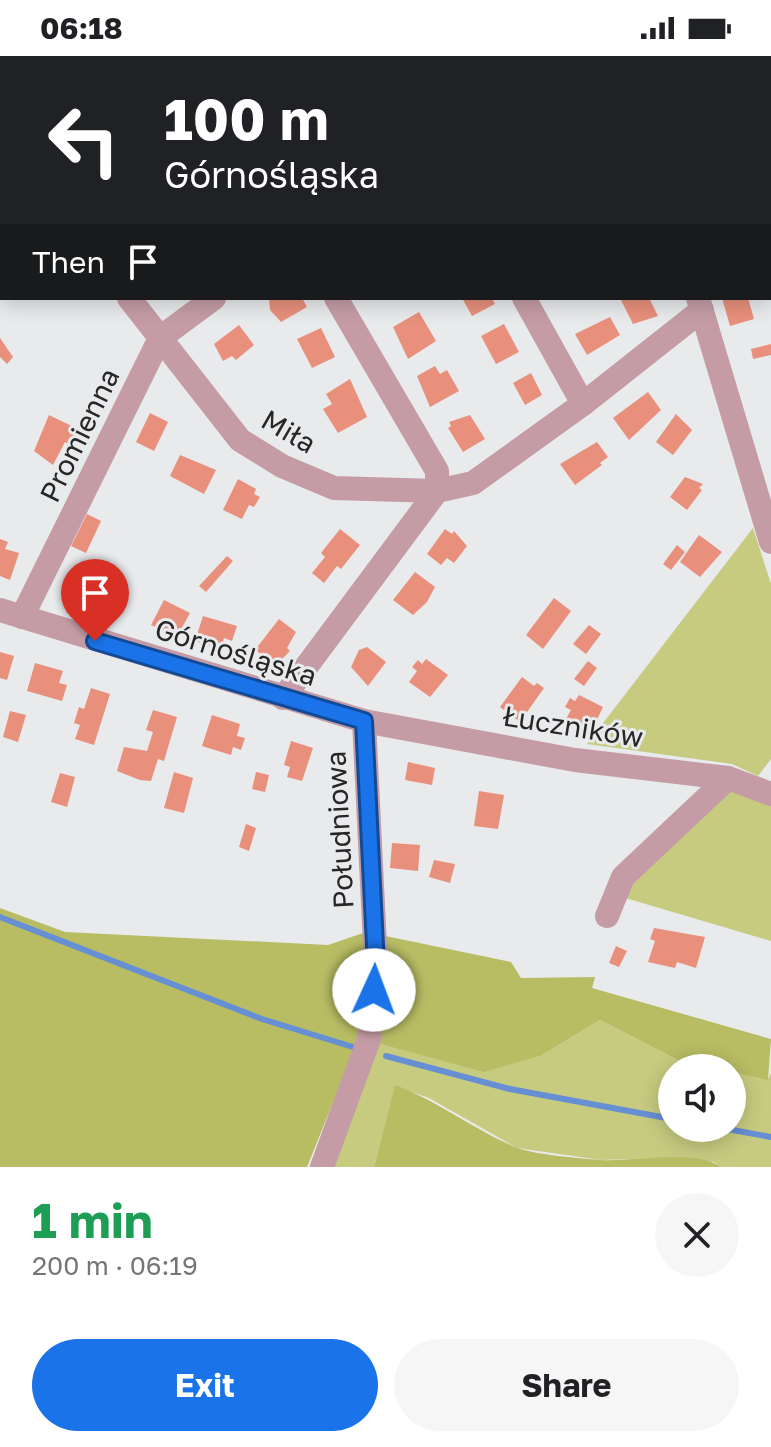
<!DOCTYPE html>
<html lang="en">
<head>
<meta charset="utf-8">
<style>
  :root { --surface:#fff; --page:#f6f6f6; --text:#202124; --muted:#757577; --accent:#1a73e8 }
  body { margin:0; font-family:"Golos Text",sans-serif; background:var(--page); color:var(--text); height:100vh; display:flex; flex-direction:column; font-size:30px; white-space:nowrap }
  * { box-sizing:border-box; margin:0 }
  p { font-size:26px; color:var(--muted) }
  .icon { flex:none; width:44px; height:44px; fill:none; stroke:currentColor; stroke-width:2; stroke-linecap:round; stroke-linejoin:round }
  .map { position:relative; height:1111px; overflow:hidden }
  .details { display:flex; flex-direction:column; background:var(--surface); flex:1 }
  .details>* { flex:none }
  .banner { position:absolute; left:0px; top:0px; width:772px; height:244px; box-shadow:0 4px 20px #0003; background:#202124; color:#fff; overflow:hidden }
  .fabs { position:absolute; left:658px; top:998px; display:grid; gap:16px }
  .fabs a { display:grid; place-items:center; width:88px; height:88px; border-radius:50%; background:var(--surface); box-shadow:0 4px 20px #0003; font-size:40px }
  .pin { position:absolute; display:grid; place-items:center; width:68px; height:68px; color:#fff; margin:-82px -34px; border-radius:50% 50% 50% 0; rotate:-45deg; box-shadow:0 0 8px #0007 }
  .pin .icon { rotate:45deg }
  .me { position:absolute; width:88px; margin:-44px; rotate:2deg; stroke-linejoin:round; filter:drop-shadow(0 0 6px #0008) }
  .turn { display:flex; align-items:center; gap:28px; height:168px; padding:0 32px; font-size:36px }
  .turn .icon { width:104px; height:104px; stroke-width:2.5 }
  .turn b { display:block; font-size:56px; line-height:68px }
  .then { display:flex; align-items:center; height:76px; padding:0 32px; background:#0003; gap:16px; font-size:30px }
  .round { display:grid; place-items:center; flex:none; width:84px; height:84px; border-radius:42px; background:var(--page) }
  .summary { display:flex; align-items:center; justify-content:space-between; height:136px; padding:0 32px }
  h1 { font-size:48px; font-weight:700; line-height:60px; color:#1e9e55 }
  .primary-button { display:flex; gap:16px; margin-top:auto; padding:16px 32px }
  .primary-button a { flex:1; height:92px; border-radius:48px; background:var(--accent); color:#fff; font-size:32px; font-weight:700; line-height:92px; text-align:center }
  .primary-button a+a { background:var(--page); color:var(--text) }
  .status { display:flex; justify-content:space-between; align-items:center; height:56px; padding:0 40px; background:var(--surface); direction:ltr }
  .status svg { height:22px; fill:currentColor }
  .map>svg:first-child { display:block }
  .green { fill:#c7cb80 }
  .forest { fill:#b8bc63 }
  .lines { fill:none; stroke-linecap:round; stroke-linejoin:round }
  .stream { stroke:#678fd4; stroke-width:6 }
  .building { fill:#e8907c }
  .minor { stroke:#c59ca6; stroke-width:24 }
  .route-casing { stroke:#114b97; stroke-width:20 }
  .route { stroke:#1a73e8; stroke-width:14 }
  .labels { text-anchor:middle; dominant-baseline:central; stroke-width:6; stroke-linejoin:round; paint-order:stroke }
  .street-label { font-size:28px; fill:#262627; stroke:#e8eaec }
</style>
</head>
<body>
<div class="status"><b>06:18</b><svg viewBox="0 0 49 12"><path d="M0 12V9h3v3zM5 12V6h3v6zM10 12V3h3v9zM15 12V0h3v12zM26 1h20v11H26zM47 4h2v5h-2z"/></svg></div>
<div class="map">
<svg width="771" height="1111" viewBox="0 0 771 1111">
  <rect width="100%" height="100%" fill="#e8eaec"/>
  <!-- green -->
  <g class="green">
    <path d="M753 472 771 528V703L758 720 732 708 587 688Z"/>
    <path d="M730 734 771 749V885L622 841 629 826Z"/>
    <path d="M600 964 678 1004 715 1012H672V1072H732V1016L768 1023 771 1017V1111H721L714 1106 665 1102 601 1104 517 1092 429 1042 395 1030 374 1111H332L377 987 542 999Z"/>
  </g>
  <!-- forest -->
  <g class="forest">
    <path d="M0 852 65 876 328 889 366 876 511 906 521 922 595 921 592 932 771 983 768 1024 732 1016V1012L678 1004 600 964 542 999 484 1016 359 982 307 1111H0Z"/>
    <path d="M395 1029C438 1045 473 1073 515 1091 535 1099 578 1102 600 1104 631 1106 697 1093 721 1111H374Z"/>
  </g>
  <g class="lines">
    <!-- stream -->
    <g class="stream">
      <path d="M0 861 262 963 353 991"/>
      <path d="M386 1000 510 1033 672 1063"/>
      <path d="M722 1072 771 1081"/>
    </g>
  </g>
  <!-- building -->
  <g class="building">
    <path d="M269 242H302L307 251 281 266 270 254Z"/>
    <path d="M462 242H492L495 248 472 260Z"/>
    <path d="M620 242H649L658 260 633 268Z"/>
    <path d="M722 242H748L754 263 730 270Z"/>
    <path d="M419 256 436 285 408 303 393 271Z"/>
    <path d="M610 261 620 279 587 299 575 278Z"/>
    <path d="M504 268 519 296 496 308 481 280Z"/>
    <path d="M239 269 254 289 236 304 232 300 223 305 214 288Z"/>
    <path d="M321 272 335 301 312 312 297 283Z"/>
    <path d="M0 282 13 301 7 308 0 301Z"/>
    <path d="M771 288V299L753 303 751 293Z"/>
    <path d="M435 310 440 318 447 314 459 335 430 351 417 320Z"/>
    <path d="M531 317 542 339 525 349 513 327Z"/>
    <path d="M350 323 367 361 338 377 323 353 332 348 326 338Z"/>
    <path d="M648 336 661 354 629 384 613 362Z"/>
    <path d="M150 357 168 366 154 395 136 386Z"/>
    <path d="M676 358 692 374 673 399 656 386Z"/>
    <path d="M49 359 80 374 72 390 65 386 53 409 34 395Z"/>
    <path d="M470 359 485 383 463 396 448 372 451 370 449 366Z"/>
    <path d="M597 386 608 401 600 407 602 409 575 429 560 408Z"/>
    <path d="M180 399 216 414 204 438 170 420Z"/>
    <path d="M685 421 703 428 699 432 702 434 687 454 670 441Z"/>
    <path d="M238 423 256 433 254 438 260 441 254 451 249 449 242 463 223 454Z"/>
    <path d="M87 458 101 465 86 497 71 490Z"/>
    <path d="M340 473 360 489 341 513 337 510 324 527 312 517 325 501 321 497Z"/>
    <path d="M445 473 452 478 454 475 467 490 454 507 447 502 441 509 427 498Z"/>
    <path d="M699 479 722 496 700 521 680 506Z"/>
    <path d="M0 483 8 486 5 493 19 497 10 524 0 520Z"/>
    <path d="M677 489 685 496 671 514 663 508Z"/>
    <path d="M227 500 233 505 206 536 199 530Z"/>
    <path d="M81 516 106 529 92 556 67 544 73 532 67 529 71 520 78 523Z"/>
    <path d="M415 516 435 531 427 546 413 559 393 544Z"/>
    <path d="M554 542 571 555 543 593 526 579Z"/>
    <path d="M164 544 190 557 177 581 151 569Z"/>
    <path d="M203 560 237 570 232 585 224 582 221 593 195 585Z"/>
    <path d="M279 563 296 576 287 592 290 595 276 609 255 594Z"/>
    <path d="M589 569 601 578 586 598 573 588Z"/>
    <path d="M367 591 386 606 368 630 351 611 359 594Z"/>
    <path d="M0 596 14 600 7 624 0 622Z"/>
    <path d="M426 603 448 619 430 641 409 626 417 615 412 611 418 604 422 608Z"/>
    <path d="M588 605 597 612 584 630 574 623Z"/>
    <path d="M35 607 63 615 59 627 67 629 62 645 27 635Z"/>
    <path d="M522 621 534 630 537 627 544 632 520 666 500 651Z"/>
    <path d="M91 632 110 638 94 689 75 683 80 669 74 667 79 651 84 653Z"/>
    <path d="M579 639 603 651 591 676 566 663 571 654 565 651 570 642 575 645Z"/>
    <path d="M153 654 177 661 164 705 158 703 151 725 140 724 117 715 124 691 147 695 153 676 146 674Z"/>
    <path d="M10 655 26 659 18 686 3 681Z"/>
    <path d="M212 659 240 668 237 680 245 682 241 694 233 691 231 699 202 690Z"/>
    <path d="M291 685 313 692 302 725 287 721 290 711 284 709Z"/>
    <path d="M408 706 435 712 432 729 405 724Z"/>
    <path d="M174 716 193 722 184 757 164 752Z"/>
    <path d="M256 716 269 719 265 736 252 733Z"/>
    <path d="M60 717 75 721 67 751 51 746Z"/>
    <path d="M479 735 504 739 498 773 474 770Z"/>
    <path d="M246 768 256 772 249 795 239 791Z"/>
    <path d="M392 787 420 789 418 815 390 812Z"/>
    <path d="M434 804 455 808 450 827 429 821Z"/>
    <path d="M654 872 705 881 696 912 677 906 675 912 648 906 655 885 650 883Z"/>
    <path d="M616 890 627 895 619 911 609 907Z"/>
  </g>
  <g class="lines">
    <!-- minor -->
    <g class="minor">
      <path d="M160 0 161 2"/>
      <path d="M376 0 378 2"/>
      <path d="M598 0 599 2"/>
      <path d="M529 2 532 0"/>
      <path d="M770 65 771 64"/>
      <path d="M0 78 2 80"/>
      <path d="M129 242 240 384 282 410 334 432 437 435 473 427 583 348 702 254"/>
      <path d="M524 242 583 348"/>
      <path d="M698 242 771 486"/>
      <path d="M0 554 364 665 575 704 728 722 771 738"/>
      <path d="M22 561 160 282 214 242"/>
      <path d="M283 642 437 435V415L336 242"/>
      <path d="M607 860 623 821 728 722"/>
      <path d="M322 1111 369 983 376 910 364 665"/>
    </g>
  </g>
  <g class="lines">
    <!-- route casing -->
    <g class="route-casing">
      <path id="route" d="M95 585 364 665 376 910 374 934"/>
    </g>
    <!-- route -->
    <use href="#route" class="route"/>
  </g>
  <g class="labels">
    <!-- street labels -->
    <g class="street-label">
      <text transform="translate(289 375) rotate(30)">Miła</text>
      <text transform="translate(79 379) rotate(-64)">Promienna</text>
      <text transform="translate(236 596) rotate(17)">Górnośląska</text>
      <text transform="translate(573 670) rotate(9)">Łuczników</text>
      <text transform="translate(339 774) rotate(-93)">Południowa</text>
    </g>
  </g>
</svg>
<div class="fabs">
<a><svg class="icon" aria-label="sound" viewBox="0 0 24 24"><path d="M4 9h4l5-4v14l-5-4H4zM17 9q2 3 0 6"/></svg></a>
</div>
<div class="pin" style="left:95px;top:585px;background:#d93025"><svg class="icon" aria-label="arrive" viewBox="0 0 24 24"><path d="M6 21V4h12l-3 4 3 4H6"/></svg></div>
<svg class="me" style="left:374px;top:934px" viewBox="-20 -20 40 40"><circle r="19" fill="#fff"/><path d="M0-13L10 11 0 6-10 11z" fill="#1a73e8"/></svg>
<div class="banner">
<div class="turn"><svg class="icon" aria-label="left" viewBox="0 0 24 24"><path d="M17 20v-9H6M10 6l-5 5 5 5"/></svg><div><b>100 m</b>Górnośląska</div></div>
<div class="then">Then<svg class="icon" aria-label="arrive" viewBox="0 0 24 24"><path d="M6 21V4h12l-3 4 3 4H6"/></svg></div>
</div>
</div>
<section class="details">
<div class="summary"><div><h1>1 min</h1><p>200 m · 06:19</p></div><a class="round"><svg class="icon" aria-label="close" viewBox="0 0 24 24"><path d="M6 6l12 12M18 6L6 18"/></svg></a></div>
<div class="primary-button"><a>Exit</a><a>Share</a></div>
</section>
</body>
</html>
